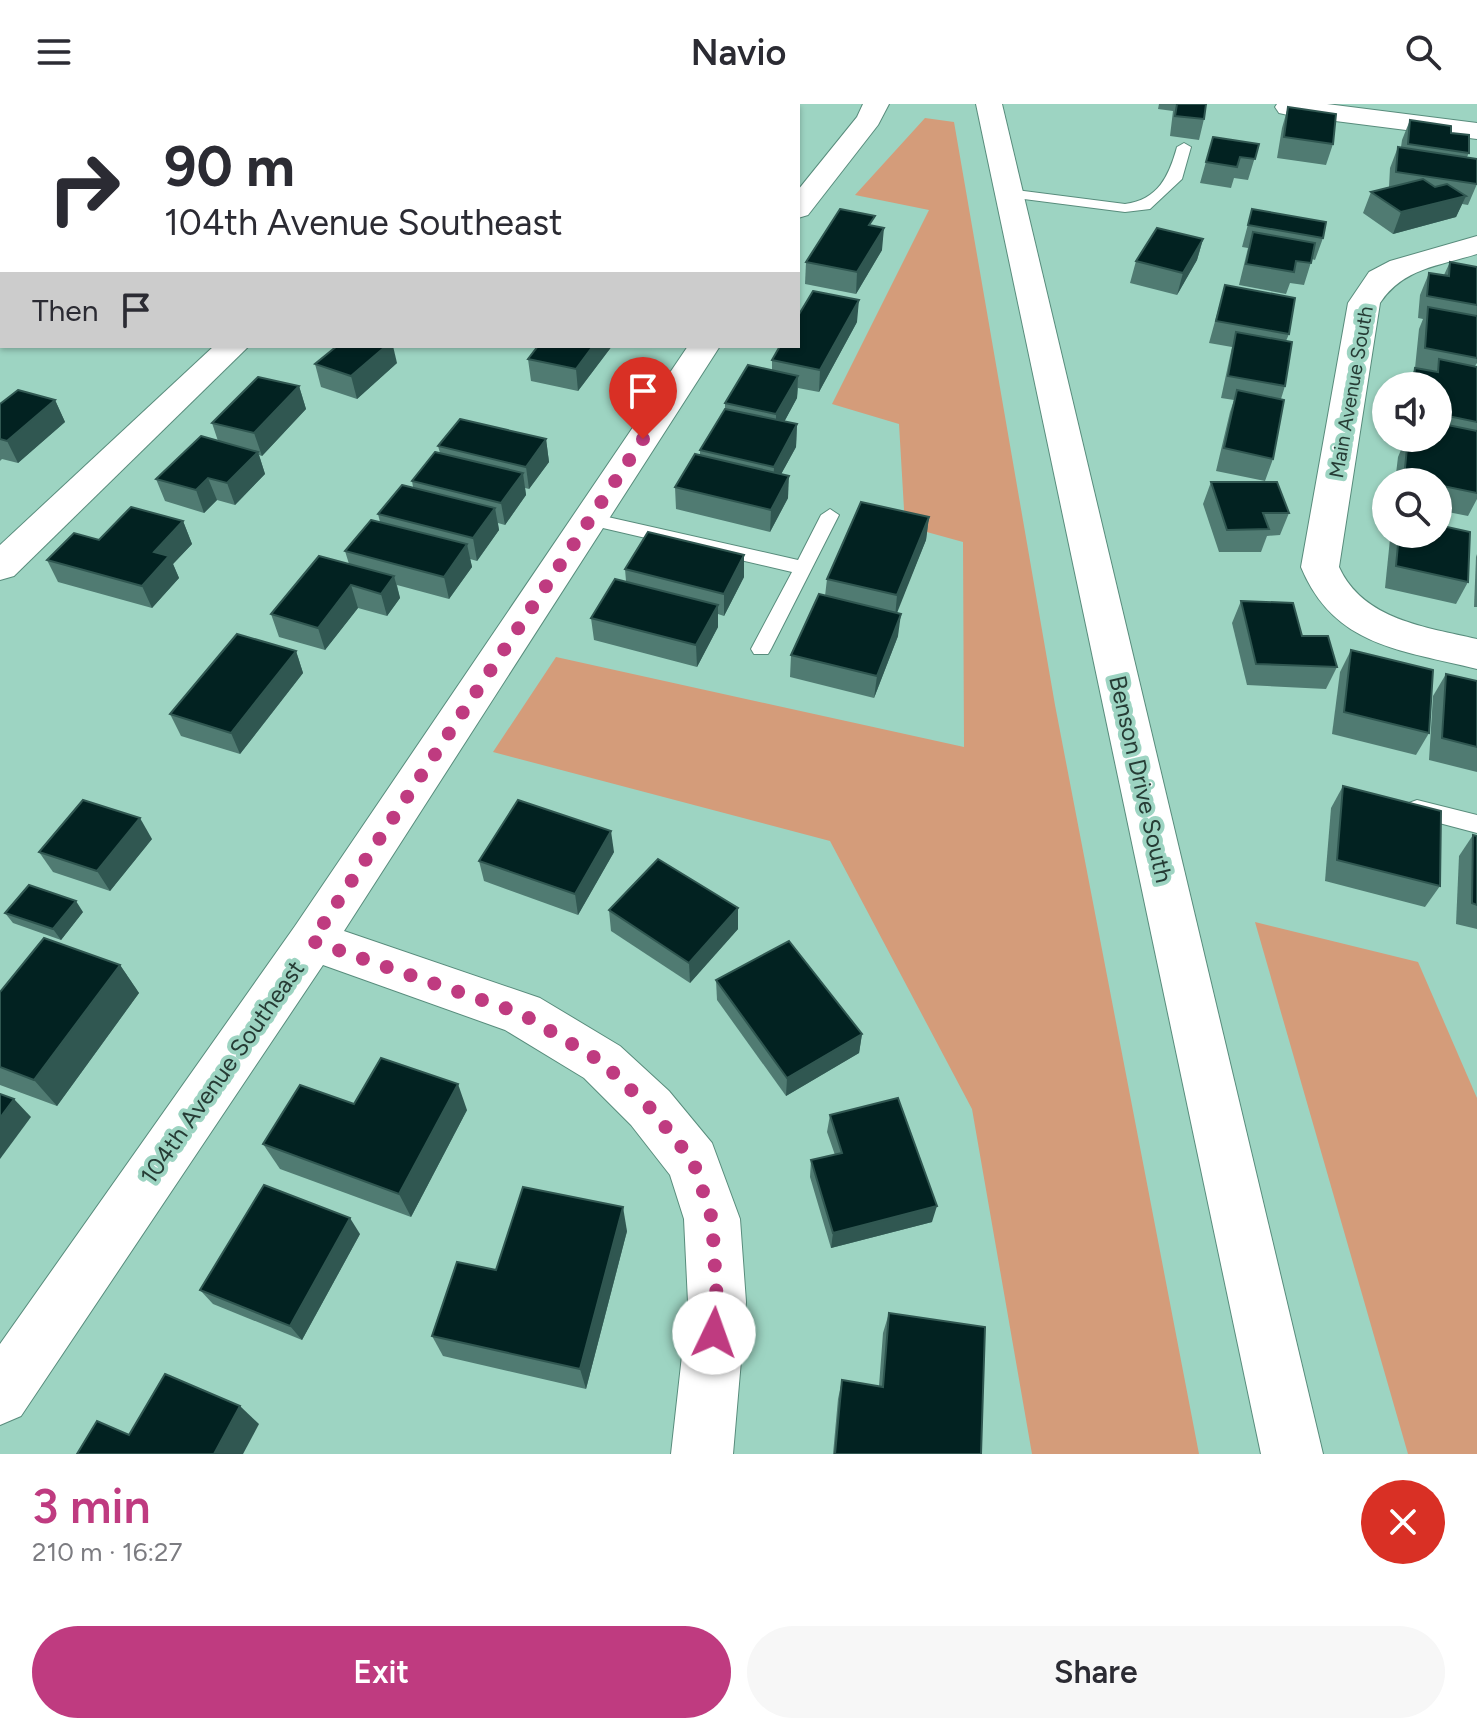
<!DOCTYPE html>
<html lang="en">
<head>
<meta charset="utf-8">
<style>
  :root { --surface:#fff; --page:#f7f7f7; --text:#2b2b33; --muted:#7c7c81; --accent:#bf3b80 }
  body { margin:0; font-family:Figtree,sans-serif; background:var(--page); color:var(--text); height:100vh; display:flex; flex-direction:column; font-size:30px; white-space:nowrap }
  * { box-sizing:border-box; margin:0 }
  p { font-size:26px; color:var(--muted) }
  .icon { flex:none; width:44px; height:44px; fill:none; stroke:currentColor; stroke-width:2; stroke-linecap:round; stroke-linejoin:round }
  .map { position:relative; height:1350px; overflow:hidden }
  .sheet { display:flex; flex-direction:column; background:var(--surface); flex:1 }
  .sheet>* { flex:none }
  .guide { position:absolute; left:0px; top:0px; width:800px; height:244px; box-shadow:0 2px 6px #0004; background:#fff; color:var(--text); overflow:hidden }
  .buttons { position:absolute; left:1372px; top:268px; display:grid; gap:16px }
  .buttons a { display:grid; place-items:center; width:80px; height:80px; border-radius:50%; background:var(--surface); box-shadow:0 2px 6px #0004; font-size:40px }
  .pin { position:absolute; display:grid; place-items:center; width:68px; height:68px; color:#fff; margin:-82px -34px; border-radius:50% 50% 50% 0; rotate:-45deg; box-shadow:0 0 8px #0007 }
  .pin .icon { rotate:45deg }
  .me { position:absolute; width:88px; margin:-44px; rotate:3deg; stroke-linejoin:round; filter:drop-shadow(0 0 6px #0008) }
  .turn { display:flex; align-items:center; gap:28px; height:168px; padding:0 32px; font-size:36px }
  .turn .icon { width:104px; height:104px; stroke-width:2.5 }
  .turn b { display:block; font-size:56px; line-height:68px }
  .then { display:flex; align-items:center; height:76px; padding:0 32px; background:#0003; gap:16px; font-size:30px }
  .round { display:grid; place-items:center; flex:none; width:84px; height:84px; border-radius:42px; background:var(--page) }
  .overview { display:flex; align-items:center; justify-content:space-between; height:136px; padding:0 32px }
  h1 { font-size:48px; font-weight:600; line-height:60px; color:var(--accent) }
  .primary-button { display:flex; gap:16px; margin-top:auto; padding:16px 32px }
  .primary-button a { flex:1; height:92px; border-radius:48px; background:var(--accent); color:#fff; font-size:32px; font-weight:600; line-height:92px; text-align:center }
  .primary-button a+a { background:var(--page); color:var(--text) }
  header { display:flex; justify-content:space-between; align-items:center; height:104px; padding:0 32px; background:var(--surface); font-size:36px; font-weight:600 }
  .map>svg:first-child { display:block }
  .green { fill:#d49c7a }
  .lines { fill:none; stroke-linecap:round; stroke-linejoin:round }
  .service-casing { stroke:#588c7c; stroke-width:2 }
  .minor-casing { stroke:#588c7c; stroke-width:2 }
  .primary-casing { stroke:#588c7c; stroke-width:2 }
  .service { fill:#fff; fill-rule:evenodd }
  .minor { fill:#fff; fill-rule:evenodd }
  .primary { fill:#fff; fill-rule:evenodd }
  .wall { fill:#507b72 }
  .shaded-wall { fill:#305751 }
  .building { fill:#022221; stroke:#305751; stroke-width:2 }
  .route { stroke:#bf3b80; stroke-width:14; stroke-dasharray:0 25.2 }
  .labels { text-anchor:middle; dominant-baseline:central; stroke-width:8; stroke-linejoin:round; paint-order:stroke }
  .far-street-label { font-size:20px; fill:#263c35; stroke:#9dd4c2 }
  .street-label { font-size:24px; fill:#263c35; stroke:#9dd4c2 }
</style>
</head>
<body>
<header><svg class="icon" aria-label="menu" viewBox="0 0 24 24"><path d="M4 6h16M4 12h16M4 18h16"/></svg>Navio<svg class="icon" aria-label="search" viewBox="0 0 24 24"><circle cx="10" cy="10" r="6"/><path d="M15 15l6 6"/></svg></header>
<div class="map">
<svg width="1477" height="1350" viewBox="0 0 1477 1350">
  <rect width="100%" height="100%" fill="#9dd4c2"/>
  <!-- green -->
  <g class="green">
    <path d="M925 14 954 18 1055 601 1199 1350H1032L972 1005 830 737 493 648 556 553 964 643 963 438 905 422 899 320 832 300 929 106 855 91Z"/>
    <path d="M1255 818 1418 858 1477 994V1350H1408Z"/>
  </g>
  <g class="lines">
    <!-- service casing -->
    <g class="service-casing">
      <g id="service">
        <path d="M1184 39 1191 43 1182 75 1150 105 1125 108 1009 93 1002 89 1009 85 1125 100C1158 96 1169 72 1177 43Z"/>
        <path d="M830 405 839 411 771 545 768 550H754L751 545 792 468 590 421 581 415 590 409 798 456 821 411Z"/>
        <path d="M1417 696 1477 711V729L1409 711 1406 705 1409 699Z"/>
      </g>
    </g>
    <!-- minor casing -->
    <g class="minor-casing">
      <g id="minor">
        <path d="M863 0H889L878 21 808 111 798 114V86L857 13Z"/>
        <path d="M1277 0H1327L1477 19V35L1288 11 1279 9 1275 3Z"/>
        <path d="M1477 132V150C1439 162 1403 164 1380 199L1339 463C1363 516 1426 523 1477 535V565C1402 546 1334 543 1301 463L1348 199 1369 168 1390 157Z"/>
        <path d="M214 242H249L14 472 0 476V441Z"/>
        <path d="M688 242H720L344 827 540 894 620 942 669 987 712 1039 740 1115 746 1198 733 1350H671L688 1198 684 1115 670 1071 631 1021 584 974 505 926 323 861 21 1312 0 1321V1240L295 822Z"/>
      </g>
    </g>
    <!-- primary casing -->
    <g class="primary-casing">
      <path id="primary" d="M976 0H1002L1323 1350H1261Z"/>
    </g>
    <!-- service -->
    <use href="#service" class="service"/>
    <!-- minor -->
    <use href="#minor" class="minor"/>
    <!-- primary -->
    <use href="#primary" class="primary"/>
  </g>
  <!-- wall -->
  <g class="wall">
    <path d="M531 0H612L610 2H531Z"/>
    <path d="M1159 0H1206L1204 15 1199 36 1170 32 1173 7 1158 5Z"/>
    <path d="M1288 3 1333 40 1326 61 1277 54 1282 24Z"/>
    <path d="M1410 16 1451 29 1469 49 1467 53 1477 80 1468 101 1462 100 1456 113 1393 130 1363 109 1371 88 1389 83 1390 64 1398 43H1401L1402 36Z"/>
    <path d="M1213 33 1259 40 1248 76 1234 74 1231 84 1200 79Z"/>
    <path d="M1252 105 1323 134 1315 156 1312 155 1304 181 1290 179 1286 190 1239 181 1248 144 1242 143Z"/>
    <path d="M874 122 882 146 856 190 805 180 806 158Z"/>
    <path d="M1203 135 1197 156 1177 191 1130 179 1136 157Z"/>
    <path d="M1450 158 1477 163V259L1475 262 1477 263V395L1468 412 1438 406V378H1395L1398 353 1406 334H1438V282H1407L1415 264 1419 225 1423 215 1418 214 1420 191 1429 169 1444 171Z"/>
    <path d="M1225 181 1289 230 1286 237 1285 282 1281 295 1273 355 1265 377 1216 367 1230 308 1234 296 1221 294 1232 243 1209 239Z"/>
    <path d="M857 218 819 288 798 284 797 294 784 318 797 320 796 343 781 370 788 394 770 428 676 405 675 383 700 352V346L725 305V299L772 266V256Z"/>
    <path d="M535 242H612L578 287 531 277 528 255 536 245Z"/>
    <path d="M397 259 357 295 321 283 315 260Z"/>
    <path d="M299 282 306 305 262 352 259 351 265 370 235 401 217 396 204 409 165 397 156 375 218 337 212 319Z"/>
    <path d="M55 296 65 318 18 359 2 355 0 357V300Z"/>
    <path d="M546 335 549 358 529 385 525 384 526 391 505 421 498 419 499 426 477 457 470 455 472 463 449 495 397 481 400 494 387 512 358 504 325 546 279 533 271 510 349 460 345 447 380 418 378 410 413 383 412 377 440 349 438 342Z"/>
    <path d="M1211 378 1289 409 1280 431 1267 432 1261 448H1219L1203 400Z"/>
    <path d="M929 413 926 436 896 509 898 532 874 594 790 573 791 551 825 492 827 475Z"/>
    <path d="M183 417 192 440 173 460 179 474 152 504 58 478 47 456 99 436Z"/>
    <path d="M1392 430H1438L1468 478 1456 500 1385 484 1390 435Z"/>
    <path d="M1477 450V503H1474L1476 453Z"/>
    <path d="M625 465 744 473 724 512 718 510V523L697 563 594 536 591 514 626 477Z"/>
    <path d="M1241 497 1302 532 1337 563 1326 585 1247 581 1232 519Z"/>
    <path d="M1351 546 1429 629 1416 651 1332 630 1340 568Z"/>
    <path d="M296 547 303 569 240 650 181 632 170 610Z"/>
    <path d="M1446 570 1477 577V668L1429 656 1433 592Z"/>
    <path d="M1343 682 1440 782 1425 803 1325 777 1331 704Z"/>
    <path d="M1473 731 1477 732V825L1456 820 1459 752Z"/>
    <path d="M152 735 110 787 53 768 39 748Z"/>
    <path d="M614 748 578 811 484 777 479 757Z"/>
    <path d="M738 804V825L690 879 611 827 609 806Z"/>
    <path d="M83 808 61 836 13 819 5 809Z"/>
    <path d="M120 861 139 889 57 1002 0 981V888Z"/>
    <path d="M716 876 862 930 859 949 786 992 717 896Z"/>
    <path d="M354 1000 467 1006 411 1113 280 1065 263 1040Z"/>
    <path d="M830 1011 932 1118 831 1144 810 1073 811 1056 835 1051 827 1028Z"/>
    <path d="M627 1127 586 1285 443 1252 432 1232 496 1166Z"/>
    <path d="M360 1130 302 1236 213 1200 200 1186Z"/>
    <path d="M889 1209 981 1350H833L838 1295 842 1276 879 1282 883 1229Z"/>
  </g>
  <!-- shaded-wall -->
  <g class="shaded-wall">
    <path d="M365 0H398L395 2H362Z"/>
    <path d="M595 0H612L610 2H595Z"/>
    <path d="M787 0H799V3L798 5V2H786Z"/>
    <path d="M1466 92 1456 113 1393 130 1401 108Z"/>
    <path d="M884 124 882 146 856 190 857 168Z"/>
    <path d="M1203 135 1197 156 1177 191 1183 169Z"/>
    <path d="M859 196 857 218 819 288 820 266Z"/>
    <path d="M386 242H393L397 259 357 295 351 272Z"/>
    <path d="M593 242H612L578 287 576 265Z"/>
    <path d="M798 272 797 294 776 333V310Z"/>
    <path d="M299 282 306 305 262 352 254 329Z"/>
    <path d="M55 296 65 318 18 359 7 337Z"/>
    <path d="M797 320 796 343 773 385 774 363Z"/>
    <path d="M546 335 549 358 529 385 526 363Z"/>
    <path d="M258 348 265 370 235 401 227 379Z"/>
    <path d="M523 369 526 391 505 421 501 399Z"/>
    <path d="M789 372 788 394 770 428 771 406Z"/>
    <path d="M208 374 217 396 204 409 196 386Z"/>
    <path d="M495 404 499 426 477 457 473 434Z"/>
    <path d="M929 413 926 436 895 514 897 491Z"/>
    <path d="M183 417 192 440 173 460 179 474 152 504 142 482 154 448Z"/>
    <path d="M467 440 472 463 449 495 444 473Z"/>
    <path d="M744 451V473L724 512V490Z"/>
    <path d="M394 472 400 494 387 512 381 490Z"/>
    <path d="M351 481 358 504 325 546 318 524Z"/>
    <path d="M718 501V523L697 563 696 541Z"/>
    <path d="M901 510 898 532 874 594 877 572Z"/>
    <path d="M296 547 303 569 240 650 231 629Z"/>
    <path d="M140 714 152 735 110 787 97 767Z"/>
    <path d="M611 727 614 748 578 811 575 790Z"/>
    <path d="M76 797 83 808 61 836 53 825Z"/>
    <path d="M738 804V825L690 879 689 859Z"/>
    <path d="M120 861 139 889 57 1002 34 976Z"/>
    <path d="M862 930 859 949 786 992 787 974Z"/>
    <path d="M458 980 467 1006 411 1113 399 1090Z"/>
    <path d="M14 995 31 1013 0 1055V1014Z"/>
    <path d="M937 1102 932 1118 831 1144 833 1129Z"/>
    <path d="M623 1103 627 1127 586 1285 580 1265Z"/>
    <path d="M350 1114 360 1130 302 1236 290 1222Z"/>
    <path d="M240 1302 259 1320 243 1350H214Z"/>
  </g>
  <!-- building -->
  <g class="building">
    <path d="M269 0H307L305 2H266Z"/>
    <path d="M324 0H365L362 2H321Z"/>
    <path d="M729 0H787L786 2H728Z"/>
    <path d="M1177 0H1206L1204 15 1175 12Z"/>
    <path d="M1288 3 1336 10 1333 40 1284 33Z"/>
    <path d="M1410 16 1451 22V29L1469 31V49L1408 40Z"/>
    <path d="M1213 33 1259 40 1255 55 1240 53 1237 63 1206 58Z"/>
    <path d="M1398 43 1477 55V80L1396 68Z"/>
    <path d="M1423 75 1435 83 1447 80 1466 92 1401 108 1371 88Z"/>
    <path d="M840 105 875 112 869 121 884 124 857 168 806 158Z"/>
    <path d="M1252 105 1326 118 1323 134 1248 121Z"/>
    <path d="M1157 124 1203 135 1183 169 1136 157Z"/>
    <path d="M1253 128 1315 139 1311 159 1296 157 1294 168 1246 160Z"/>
    <path d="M1450 158 1477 163V201L1427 192 1429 169 1449 172Z"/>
    <path d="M1225 181 1295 194 1289 230 1216 217Z"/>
    <path d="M813 187 859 196 820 266 772 256 780 242H798V212Z"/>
    <path d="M1428 203 1477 212V254L1425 244Z"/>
    <path d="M1236 228 1292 238 1285 282 1228 272Z"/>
    <path d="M337 242H386L351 272 315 260Z"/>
    <path d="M538 242H593L576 265 528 255Z"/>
    <path d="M1439 255 1477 263V318L1438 310V282H1413L1415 264 1438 268Z"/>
    <path d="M748 261 798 272 776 310 725 299Z"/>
    <path d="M258 273 299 282 254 329 212 319Z"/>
    <path d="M18 286 55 296 7 337 0 335V300Z"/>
    <path d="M1237 286 1284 296 1273 355 1224 344Z"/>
    <path d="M725 305 797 320 774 363 700 346Z"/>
    <path d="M460 315 546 335 526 363 438 342Z"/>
    <path d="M1438 319 1477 327V389L1438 381V378H1424L1404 374 1408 334H1422L1432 336V334H1438Z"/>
    <path d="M201 332 258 348 227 379 208 374 196 386 156 375Z"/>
    <path d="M435 348 523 369 501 399 412 377Z"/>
    <path d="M695 350 789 372 771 406 675 383Z"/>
    <path d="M1211 378H1277L1289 409H1263L1269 425 1227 426Z"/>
    <path d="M402 381 495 404 473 434 378 410Z"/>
    <path d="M861 398 929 413 897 491 827 475Z"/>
    <path d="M131 403 183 417 154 448 169 452 142 482 47 456 74 429 99 436Z"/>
    <path d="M371 416 467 440 444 473 345 447Z"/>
    <path d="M1438 421 1470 428 1468 478 1396 462 1399 430H1438Z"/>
    <path d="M648 428 744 451 724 490 625 465Z"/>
    <path d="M319 452 394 472 381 490 351 481 318 524 271 510Z"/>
    <path d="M615 475 718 501 696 541 591 514Z"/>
    <path d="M819 490 901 510 877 572 791 551Z"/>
    <path d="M1241 497 1293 499 1302 532H1328L1337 563 1256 560Z"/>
    <path d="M237 530 296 547 231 629 170 610Z"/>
    <path d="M1351 546 1433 566 1429 629 1344 608Z"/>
    <path d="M1446 570 1477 577V643L1442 634Z"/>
    <path d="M1343 682 1441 707 1440 782 1337 756Z"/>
    <path d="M83 696 140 714 97 767 39 748Z"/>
    <path d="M518 696 611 727 575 790 479 757Z"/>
    <path d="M1473 731 1477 732V801L1472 799Z"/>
    <path d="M658 755 738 804 689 859 609 806Z"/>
    <path d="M29 781 76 797 53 825 5 809Z"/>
    <path d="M44 834 120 861 34 976 0 963V888Z"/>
    <path d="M789 837 862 930 787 974 716 876Z"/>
    <path d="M381 954 458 980 399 1090 263 1040 300 981 354 1000Z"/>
    <path d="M0 990 14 995 0 1014Z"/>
    <path d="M898 994 937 1102 833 1129 811 1056 842 1049 830 1011Z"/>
    <path d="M264 1081 350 1114 290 1222 200 1186Z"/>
    <path d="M523 1083 623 1103 580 1265 432 1232 457 1158 496 1166Z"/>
    <path d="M889 1209 985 1223 981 1350H835L842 1276 883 1283Z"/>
    <path d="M165 1270 240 1302 214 1350H77L97 1317 129 1331Z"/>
  </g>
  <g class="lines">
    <!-- route -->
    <path class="route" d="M643 335 312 837 522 910 602 958 650 1004 693 1057 712 1115 717 1198 714 1229"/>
  </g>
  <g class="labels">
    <!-- far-street labels -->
    <g class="far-street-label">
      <text transform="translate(1351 288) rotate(-80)">Main Avenue South</text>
    </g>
    <!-- street labels -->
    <g class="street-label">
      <text transform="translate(1141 675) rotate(77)">Benson Drive South</text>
      <text transform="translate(222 968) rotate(-55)">104th Avenue Southeast</text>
    </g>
  </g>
</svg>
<div class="buttons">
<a><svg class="icon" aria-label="sound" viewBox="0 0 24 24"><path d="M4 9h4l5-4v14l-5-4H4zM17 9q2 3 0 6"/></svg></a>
<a><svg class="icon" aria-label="search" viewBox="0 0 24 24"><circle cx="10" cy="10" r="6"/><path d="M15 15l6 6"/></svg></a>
</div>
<div class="pin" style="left:643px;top:335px;background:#d93025"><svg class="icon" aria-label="arrive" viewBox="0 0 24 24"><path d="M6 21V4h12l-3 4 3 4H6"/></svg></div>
<svg class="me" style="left:714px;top:1229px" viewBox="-20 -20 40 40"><circle r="19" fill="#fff"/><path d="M0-13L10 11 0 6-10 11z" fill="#bf3b80"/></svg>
<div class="guide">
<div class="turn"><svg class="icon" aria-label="right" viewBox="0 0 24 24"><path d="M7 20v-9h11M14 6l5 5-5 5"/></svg><div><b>90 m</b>104th Avenue Southeast</div></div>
<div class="then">Then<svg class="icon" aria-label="arrive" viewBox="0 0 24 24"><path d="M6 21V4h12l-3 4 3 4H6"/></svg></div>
</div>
</div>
<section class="sheet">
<div class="overview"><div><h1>3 min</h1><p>210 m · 16:27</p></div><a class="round" style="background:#d93025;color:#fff"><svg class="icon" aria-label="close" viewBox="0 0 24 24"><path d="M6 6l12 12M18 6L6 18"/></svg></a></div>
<div class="primary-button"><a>Exit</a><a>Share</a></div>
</section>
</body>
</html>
